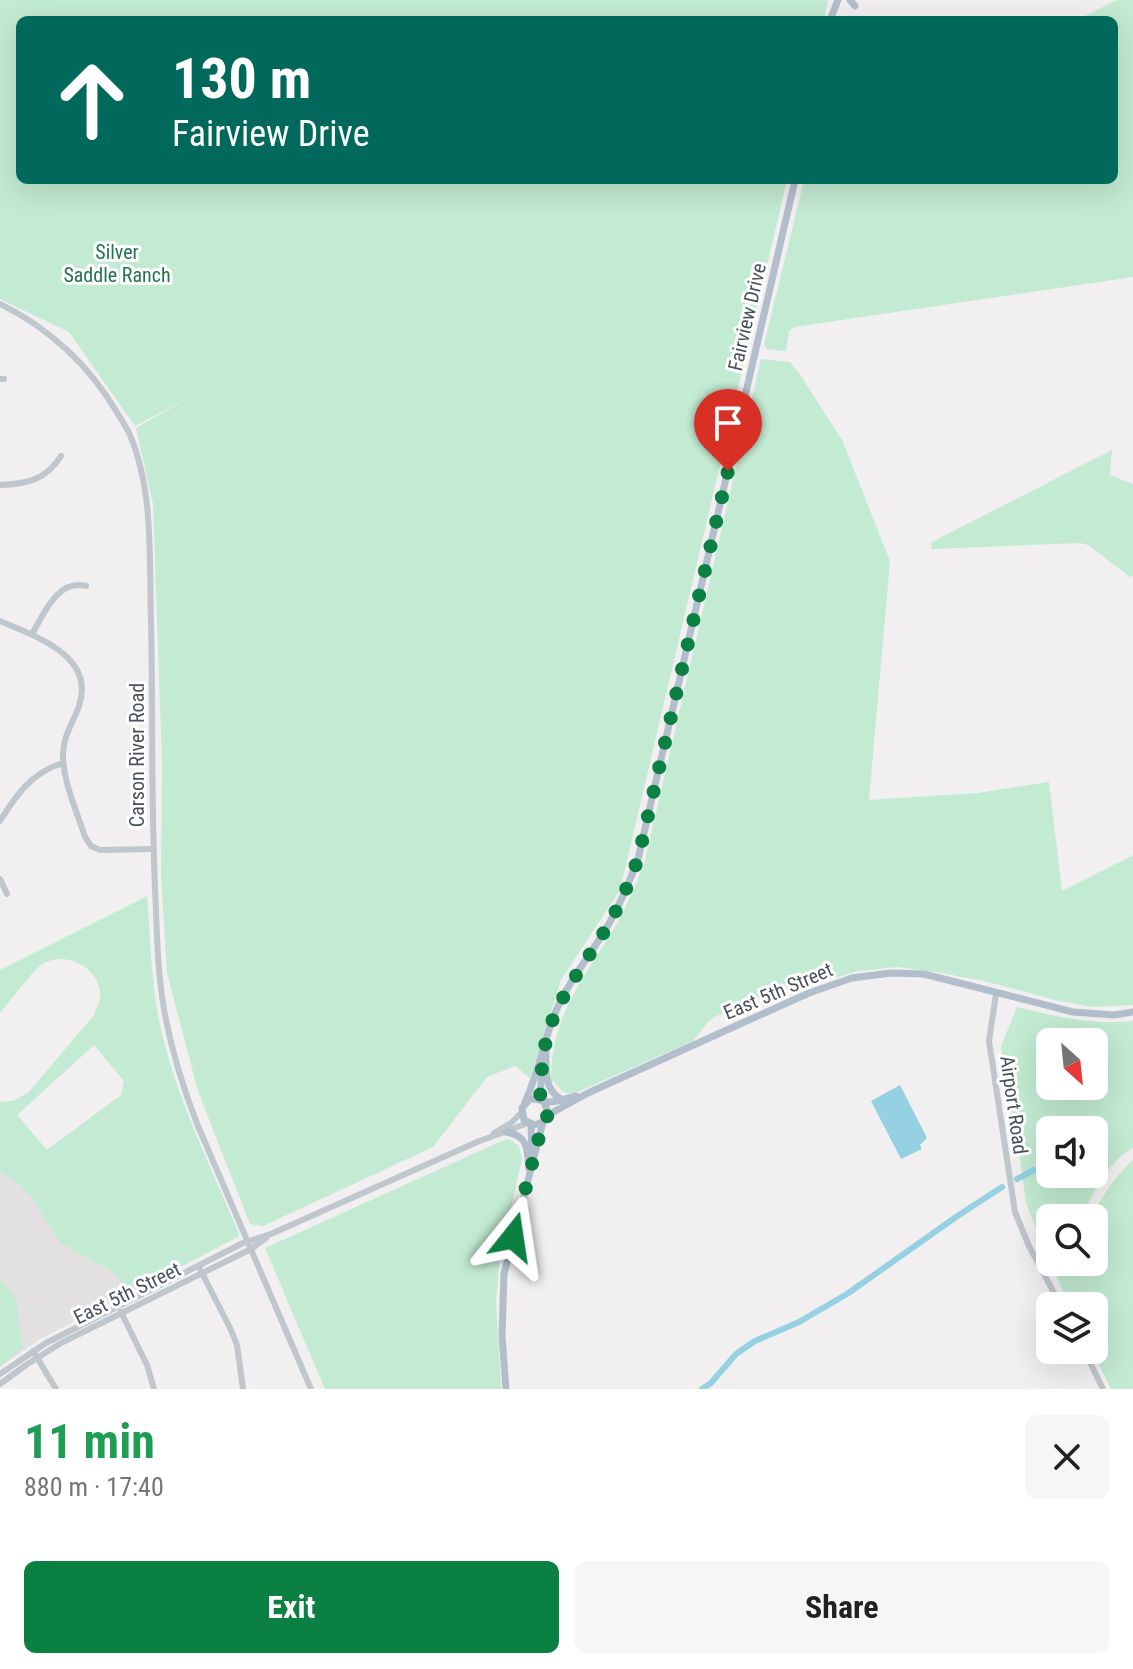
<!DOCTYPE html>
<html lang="en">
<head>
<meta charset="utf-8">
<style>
  :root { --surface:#fff; --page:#f6f6f6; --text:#202124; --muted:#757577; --accent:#0b8043 }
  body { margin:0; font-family:"Roboto Condensed",sans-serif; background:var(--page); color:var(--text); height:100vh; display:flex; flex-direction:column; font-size:30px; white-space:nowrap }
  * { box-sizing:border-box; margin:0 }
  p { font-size:26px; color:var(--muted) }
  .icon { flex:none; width:44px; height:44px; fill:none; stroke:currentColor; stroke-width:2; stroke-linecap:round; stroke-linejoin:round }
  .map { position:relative; height:1389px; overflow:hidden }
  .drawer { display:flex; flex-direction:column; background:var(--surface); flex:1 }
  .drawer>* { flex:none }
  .hud { position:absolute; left:16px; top:16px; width:1102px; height:168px; border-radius:12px; box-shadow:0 8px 32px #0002; background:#00695c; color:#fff; overflow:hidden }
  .needle { width:52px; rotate:153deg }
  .controls { position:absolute; left:1036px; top:1028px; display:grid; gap:16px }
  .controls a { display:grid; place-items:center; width:72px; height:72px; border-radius:12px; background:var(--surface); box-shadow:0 8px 32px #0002; font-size:40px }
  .pin { position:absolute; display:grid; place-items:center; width:68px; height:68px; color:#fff; margin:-82px -34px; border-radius:50% 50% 50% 0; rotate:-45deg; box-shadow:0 0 8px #0007 }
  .pin .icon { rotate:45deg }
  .me { position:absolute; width:88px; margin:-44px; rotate:15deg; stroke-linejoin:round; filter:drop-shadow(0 0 6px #0008) }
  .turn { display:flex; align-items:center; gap:28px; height:168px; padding:0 24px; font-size:36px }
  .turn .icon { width:104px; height:104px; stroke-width:2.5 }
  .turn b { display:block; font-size:56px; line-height:68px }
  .round { display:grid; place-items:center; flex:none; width:84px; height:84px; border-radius:12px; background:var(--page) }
  .summary { display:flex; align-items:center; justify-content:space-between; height:136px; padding:0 24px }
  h1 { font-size:48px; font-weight:700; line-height:60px; color:#1e9e55 }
  .action { display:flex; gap:16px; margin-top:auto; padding:16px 24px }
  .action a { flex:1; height:92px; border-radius:12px; background:var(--accent); color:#fff; font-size:32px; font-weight:700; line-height:92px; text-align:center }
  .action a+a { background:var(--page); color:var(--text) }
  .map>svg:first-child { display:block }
  .education { fill:#e2e0e0 }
  .green { fill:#c3ead2; fill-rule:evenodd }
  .water { fill:#95d1e2 }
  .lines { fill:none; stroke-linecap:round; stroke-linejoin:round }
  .canal { stroke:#95d1e2; stroke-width:6 }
  .minor { stroke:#bfc6cc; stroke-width:6 }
  .major { stroke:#b2becb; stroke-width:7 }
  .route { stroke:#0b8043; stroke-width:14; stroke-dasharray:0 25.2 }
  .labels { text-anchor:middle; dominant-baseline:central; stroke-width:6; stroke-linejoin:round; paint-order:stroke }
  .park-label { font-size:20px; fill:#22744c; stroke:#fff }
  .street-label { font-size:20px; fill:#49525a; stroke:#fff }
</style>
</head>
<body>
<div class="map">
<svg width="1133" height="1389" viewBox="0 0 1133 1389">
  <rect width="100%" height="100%" fill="#f1efef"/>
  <!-- education -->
  <path class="education" d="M0 1172 19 1184 33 1199 60 1243 110 1270 120 1279 130 1293 40 1339 0 1367Z"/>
  <!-- green -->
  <g class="green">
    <path d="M0 0H828L824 20H20V180H787L620 890 561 980 530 1078 515 1066 487 1077 433 1147 263 1226 250 1224 198 1091 167 973 161 876 162 762 153 504 136 428 190 397 135 426 69 332 0 299Z"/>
    <path d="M1117 0H1133V277L794 327 789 331 786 350 783 351 767 349 764 345 804 180H1114V20H1077Z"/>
    <path d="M761 359 790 362 799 373 842 440 890 561 869 800 978 793 1049 782 1062 891 1133 855V1005L1092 1007 1055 1000 984 981 936 972 897 967 858 971 814 984 766 995 714 1017 707 1023 693 1041 575 1093C565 1095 560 1090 554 1081L551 1082C550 1015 586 976 618 922 628 904 635 884 644 865Z"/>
    <path d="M1112 450 1110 475 1133 484V576L1130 577 1088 545 1080 543 931 549 932 542Z"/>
    <path d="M147 896C151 943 151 992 163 1038 180 1106 212 1169 239 1234L238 1237 130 1293 120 1279 110 1270 60 1243 33 1199 19 1184 0 1172V1102L13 1101 28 1093 94 1015C97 1008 101 1000 100 991 96 965 63 950 41 965 30 974 10 1001 0 1013V970ZM94 1045 124 1081 121 1095 47 1150 17 1115Z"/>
    <path d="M1017 1007C1058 1017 1090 1025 1133 1021V1148C1107 1162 1094 1193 1081 1218H1050V1249H1047L1038 1234 1026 1203 1016 1129 1011 1130 1001 1046ZM1050 1042H1094V1086H1050ZM1050 1130H1094V1174H1050Z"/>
    <path d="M509 1139 519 1146 522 1159 500 1257 496 1301 501 1389H325L265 1248 504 1140Z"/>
    <path d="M1133 1160V1389H1111L1092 1350H1094V1306H1069L1056 1275V1267L1065 1262H1094C1094 1248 1091 1230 1094 1218 1097 1200 1120 1171 1133 1160Z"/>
    <path d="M0 1280C29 1307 13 1317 23 1348L0 1366Z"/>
  </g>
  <!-- water -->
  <path class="water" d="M900 1085 927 1138 920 1145 922 1149 901 1159 871 1101Z"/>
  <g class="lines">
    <!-- canal -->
    <g class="canal">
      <path d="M1017 1179 1034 1170"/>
      <path d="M702 1389 711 1383 736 1354 755 1341 799 1322 847 1294 956 1217 1002 1187"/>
    </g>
    <!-- minor -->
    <g class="minor">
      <path d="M0 304C51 329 89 365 118 414 122 421 127 428 130 435 154 492 149 560 151 621 153 710 151 799 155 888 157 929 157 969 164 1009 171 1049 183 1088 198 1126L311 1389"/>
      <path d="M0 379H4"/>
      <path d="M0 485C27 484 46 480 61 456"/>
      <path d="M0 621C35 636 96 656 79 706 73 723 64 734 63 753 62 779 77 812 85 837L91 846 100 850 153 849"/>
      <path d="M32 634C44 614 57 579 86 586"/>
      <path d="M0 821C17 794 31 773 63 763"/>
      <path d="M0 879 7 894"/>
      <path d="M996 994 989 1041 1015 1212 1029 1246 1061 1306"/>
      <path d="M494 1133 511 1123 521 1113"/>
      <path d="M200 1269 231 1330 237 1345 243 1389"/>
      <path d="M121 1312 147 1365 154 1389"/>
      <path d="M1084 1350 1103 1389"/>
      <path d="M33 1351 56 1389"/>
      <path d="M0 1374 46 1343 243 1243 271 1234 477 1142 528 1123"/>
      <path d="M0 1384 26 1365 61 1343 251 1249 266 1238"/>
    </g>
    <!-- major -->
    <g class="major">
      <path d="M850 0 855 6"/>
      <path d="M830 20 838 0"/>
      <path d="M546 1052C546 1070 544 1090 561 1099"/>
      <path d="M540 1099 542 1065"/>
      <path d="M525 1102C541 1068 545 1029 563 996 576 972 593 951 607 927 620 905 629 883 638 859L795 180"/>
      <path d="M544 1102 548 1113 543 1122 534 1125 524 1120 522 1108 530 1099C538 1098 542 1102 549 1102 558 1102 568 1098 576 1096"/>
      <path d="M548 1115 588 1093 729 1029 809 993 852 978 891 973 924 974 1073 1012 1114 1015 1133 1012"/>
      <path d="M531 1124 532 1157"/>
      <path d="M506 1132C529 1136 527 1149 529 1169"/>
      <path d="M506 1389 502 1336 504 1274 543 1122"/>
    </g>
  </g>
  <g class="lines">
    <!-- route -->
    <path class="route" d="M513 1237 543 1122 548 1115 547 1105 540 1099C541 1078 542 1057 547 1037 558 996 586 963 607 927 620 905 629 883 638 859L728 471"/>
  </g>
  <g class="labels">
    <!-- park labels -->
    <g class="park-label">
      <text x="117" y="252">Silver<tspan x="117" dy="23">Saddle Ranch</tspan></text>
    </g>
    <!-- street labels -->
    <g class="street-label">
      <text transform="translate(747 317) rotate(-77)">Fairview Drive</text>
      <text transform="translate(137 755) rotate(-90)">Carson River Road</text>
      <text transform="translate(778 991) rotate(-23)">East 5th Street</text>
      <text transform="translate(1014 1105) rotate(82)">Airport Road</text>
      <text transform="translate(127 1293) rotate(-26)">East 5th Street</text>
    </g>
  </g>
</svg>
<div class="controls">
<a><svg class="needle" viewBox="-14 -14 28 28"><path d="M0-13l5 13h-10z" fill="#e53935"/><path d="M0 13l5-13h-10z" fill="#757577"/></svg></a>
<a><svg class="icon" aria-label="sound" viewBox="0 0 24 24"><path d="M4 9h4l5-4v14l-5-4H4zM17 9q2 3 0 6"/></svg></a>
<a><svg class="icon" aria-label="search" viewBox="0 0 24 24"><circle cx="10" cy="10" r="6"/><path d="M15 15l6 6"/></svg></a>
<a><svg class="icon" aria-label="layers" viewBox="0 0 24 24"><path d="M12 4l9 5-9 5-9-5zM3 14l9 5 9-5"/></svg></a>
</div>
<div class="pin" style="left:728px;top:471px;background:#d93025"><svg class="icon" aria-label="arrive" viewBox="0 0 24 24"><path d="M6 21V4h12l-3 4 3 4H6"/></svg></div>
<svg class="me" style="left:513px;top:1237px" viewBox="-20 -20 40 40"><path d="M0-17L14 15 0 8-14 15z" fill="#0b8043" stroke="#fff" stroke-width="4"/></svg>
<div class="hud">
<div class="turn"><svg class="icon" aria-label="ahead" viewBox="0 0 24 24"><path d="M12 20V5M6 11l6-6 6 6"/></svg><div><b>130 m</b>Fairview Drive</div></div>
</div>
</div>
<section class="drawer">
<div class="summary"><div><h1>11 min</h1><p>880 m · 17:40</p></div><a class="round"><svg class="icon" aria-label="close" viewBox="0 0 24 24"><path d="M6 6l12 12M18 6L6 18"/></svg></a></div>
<div class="action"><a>Exit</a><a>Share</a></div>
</section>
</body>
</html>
